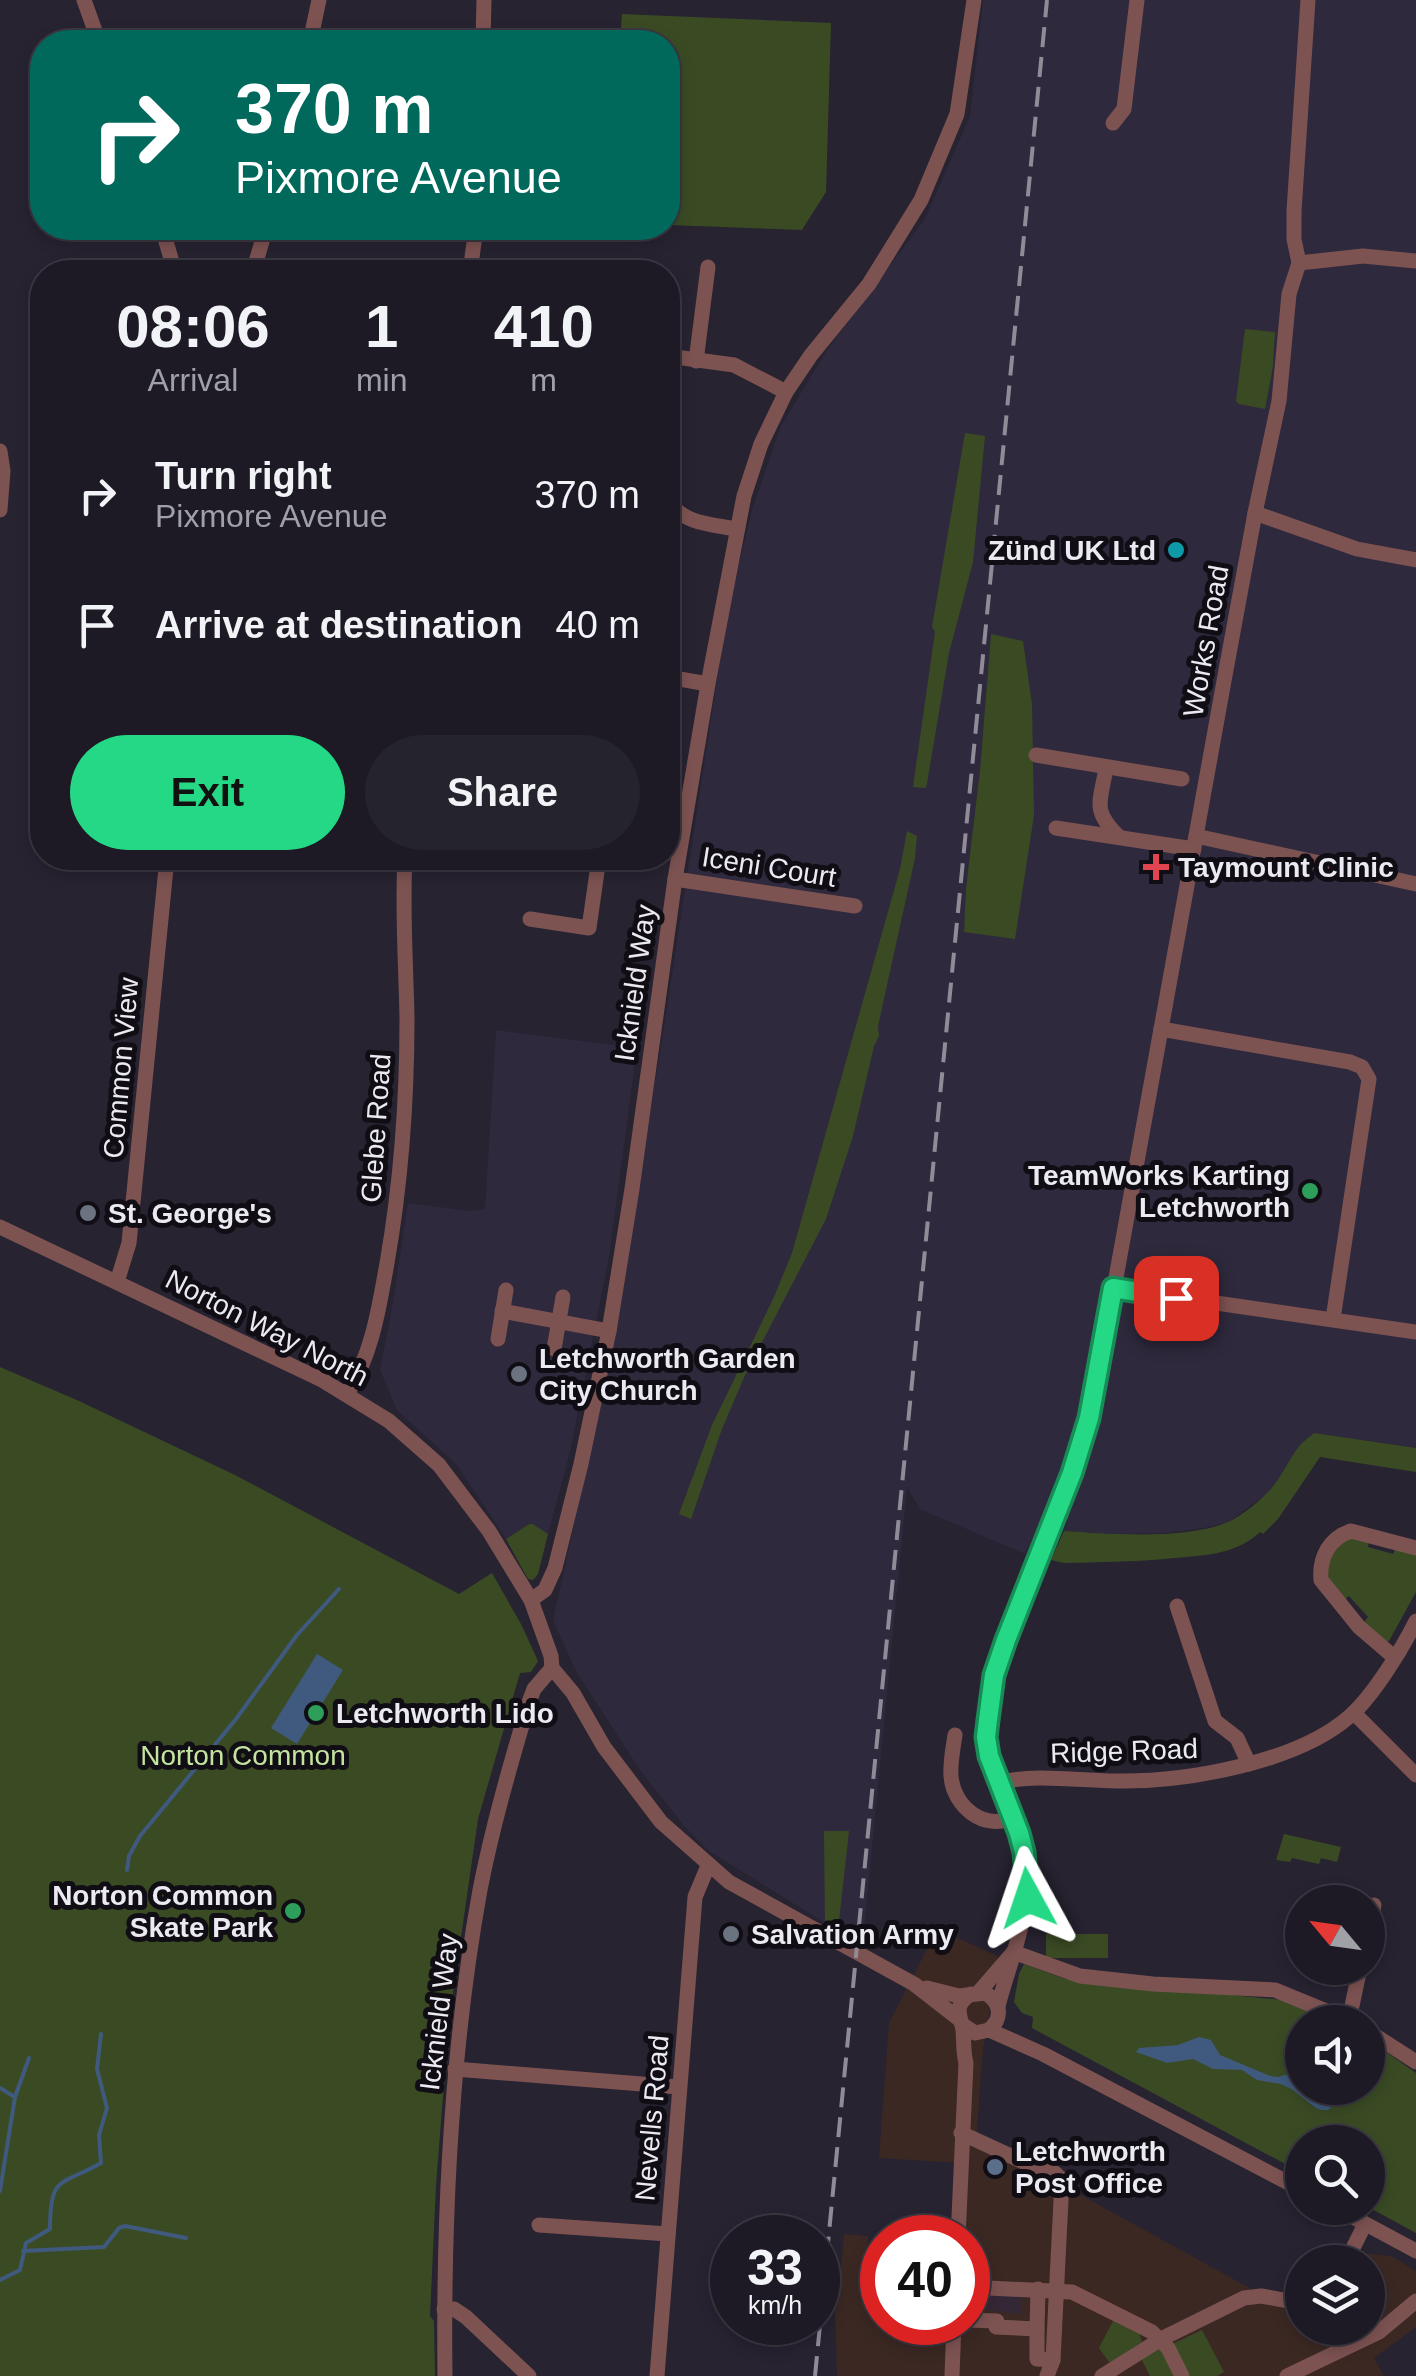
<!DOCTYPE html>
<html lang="en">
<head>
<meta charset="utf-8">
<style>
  :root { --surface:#1d1a25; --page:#25232d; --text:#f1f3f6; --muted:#a0a1a7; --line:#3b3842; --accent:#25d886 }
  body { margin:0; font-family:Arial,sans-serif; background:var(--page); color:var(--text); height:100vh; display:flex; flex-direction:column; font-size:38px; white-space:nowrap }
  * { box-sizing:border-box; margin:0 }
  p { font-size:32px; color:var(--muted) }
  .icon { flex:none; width:55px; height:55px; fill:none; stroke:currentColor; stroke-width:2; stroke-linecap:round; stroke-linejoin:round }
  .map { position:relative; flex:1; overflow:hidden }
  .panel { position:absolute; left:30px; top:260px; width:650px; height:610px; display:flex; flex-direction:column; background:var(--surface); border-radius:40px; box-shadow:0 5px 15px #0003,0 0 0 2px var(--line) }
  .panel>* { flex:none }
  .hud { position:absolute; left:30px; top:30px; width:650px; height:210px; border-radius:40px; box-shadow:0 5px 15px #0003,0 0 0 2px var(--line); background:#00695c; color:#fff; overflow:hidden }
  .needle { width:65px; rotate:299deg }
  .tools { position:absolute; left:1285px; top:1885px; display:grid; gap:20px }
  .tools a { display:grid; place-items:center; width:100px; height:100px; border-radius:50%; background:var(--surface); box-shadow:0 5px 15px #0003,0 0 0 2px var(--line); font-size:50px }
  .speed { position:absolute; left:710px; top:2215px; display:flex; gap:20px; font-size:50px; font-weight:700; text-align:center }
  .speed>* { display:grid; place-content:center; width:130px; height:130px; border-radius:50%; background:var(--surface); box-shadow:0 5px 15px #0003,0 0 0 2px var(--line); line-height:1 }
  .speed small { font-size:25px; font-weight:400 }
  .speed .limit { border:15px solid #d22; background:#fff; color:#111 }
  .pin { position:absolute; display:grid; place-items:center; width:85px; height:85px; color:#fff; margin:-42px; border-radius:20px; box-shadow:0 5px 15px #0006 }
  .me { position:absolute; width:110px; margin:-55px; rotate:355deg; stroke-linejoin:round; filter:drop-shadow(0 0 8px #0008) }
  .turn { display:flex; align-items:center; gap:35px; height:210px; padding:0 40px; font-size:45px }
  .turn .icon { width:130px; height:130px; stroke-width:2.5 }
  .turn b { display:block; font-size:70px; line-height:85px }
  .eta { display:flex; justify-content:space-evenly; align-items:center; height:170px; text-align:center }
  .eta b { font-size:60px; font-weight:700; line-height:70px }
  .primary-button { display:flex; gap:20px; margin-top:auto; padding:20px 40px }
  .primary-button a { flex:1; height:115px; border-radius:60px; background:var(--accent); color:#111; font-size:40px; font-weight:700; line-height:115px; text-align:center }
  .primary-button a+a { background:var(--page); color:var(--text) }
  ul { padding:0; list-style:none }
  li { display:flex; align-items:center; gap:30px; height:130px; padding:0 40px }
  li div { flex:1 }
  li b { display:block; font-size:38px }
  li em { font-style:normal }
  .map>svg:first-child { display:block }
  .commercial { fill:#3b2823 }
  .built { fill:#2f293d; fill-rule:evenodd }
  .education { fill:#352836 }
  .green { fill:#3a4b24 }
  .water { fill:#3f5a7e }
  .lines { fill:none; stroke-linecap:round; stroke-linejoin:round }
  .stream { stroke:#3f5a7e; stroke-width:4 }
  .minor { stroke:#7d5352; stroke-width:15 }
  .rail { stroke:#8f8c98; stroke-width:4; stroke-dasharray:20 10; stroke-linecap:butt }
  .route-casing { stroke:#188c57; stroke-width:25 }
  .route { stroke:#25d886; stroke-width:18 }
  .culture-dot { fill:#0f9aa8; stroke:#100e14; stroke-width:4 }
  .health-dot { fill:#e0444e; stroke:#100e14; stroke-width:4 }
  .leisure-dot { fill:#2e9e5b; stroke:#100e14; stroke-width:4 }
  .worship-dot { fill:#6b7280; stroke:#100e14; stroke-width:4 }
  .service-dot { fill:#5c6f8a; stroke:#100e14; stroke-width:4 }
  .labels { text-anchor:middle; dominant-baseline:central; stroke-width:10; stroke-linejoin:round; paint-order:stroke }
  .poi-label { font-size:28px; font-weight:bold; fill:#ebe9f2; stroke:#100e14; text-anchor:start }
  .street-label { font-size:28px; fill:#ebe9f2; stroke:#100e14 }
  .park-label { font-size:28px; fill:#c3e39f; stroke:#100e14 }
</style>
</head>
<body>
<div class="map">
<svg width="1416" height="2376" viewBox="0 0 1416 2376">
  <rect width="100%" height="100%" fill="#272331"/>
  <!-- commercial -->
  <path class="commercial" d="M937 1929 998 1956 982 2058 977 2134 1079 2194 1248 2287 1260 2296 1302 2301V2328H1368V2262H1346L1351 2252 1391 2256 1416 2271V2327L1374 2358 1384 2376H837L835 2307V2299L838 2298 844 2234 868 2236 866 2309 882 2310V2322L912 2323V2326L953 2329 954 2323 968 2322V2238L957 2237 960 2163 879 2158 889 2023Z"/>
  <!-- built -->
  <g class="built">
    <path d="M983 0H1416V1448L1314 1433 1298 1447 1282 1475 1268 1493 1228 1522 1204 1528 1165 1533 1115 1534 1064 1531 1068 1521 1045 1511 1025 1554 920 1509 907 1487 863 1940 825 1923 709 1851 685 1827 640 1770 577 1673 553 1621 603 1393 660 1053 728 608 753 507 781 426 827 350 925 219 970 116ZM991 635 1023 641 964 932 966 888 980 770Z"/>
    <path d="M496 1030 637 1048 609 1257 570 1452 548 1534 533 1524H529L506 1539 457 1465 397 1410 380 1370 392 1308 408 1203 471 1211 485 1209Z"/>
  </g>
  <!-- education -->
  <path class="education" d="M974 2291 1022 2292 1021 2314 973 2309Z"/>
  <!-- green -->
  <g class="green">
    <path d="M622 14 831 23 826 192 802 230 668 225V42H620Z"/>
    <path d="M1245 329 1275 332 1273 366 1265 409 1239 404 1236 401Z"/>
    <path d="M965 433 985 436 973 562 949 653 927 783 926 788 913 787 935 632 932 627Z"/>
    <path d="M991 634 1023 641 1032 704 1034 815 1015 939 964 932 966 888 980 770Z"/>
    <path d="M907 831 917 836 915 858 878 1026 879 1036 874 1046 853 1136 826 1219 746 1373 722 1429 691 1519 679 1514 712 1425 774 1297 792 1253 900 869Z"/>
    <path d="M0 1367 79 1401 235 1475 459 1594 492 1573 521 1624 538 1661 531 1672 520 1673 478 1819 449 2020 436 2185 430 2316 434 2321 435 2376H0Z"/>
    <path d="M1314 1433 1416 1448V1472L1320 1457 1278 1519 1263 1534 1260 1532C1233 1557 1200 1555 1165 1559 1132 1562 1098 1562 1064 1563L1051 1560 1064 1531C1109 1534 1187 1540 1228 1522 1241 1516 1256 1504 1266 1494 1280 1481 1286 1464 1297 1449 1301 1443 1308 1438 1314 1433Z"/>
    <path d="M529 1524H533L548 1534 538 1574 533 1580 528 1579 506 1539Z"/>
    <path d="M1346 1537 1369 1540 1368 1547 1393 1554 1396 1548 1416 1551V1592L1389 1641H1386L1363 1623 1368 1617 1349 1596 1343 1601 1328 1582 1327 1559Z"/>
    <path d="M824 1831H849L838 1930 825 1923Z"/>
    <path d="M1284 1834 1341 1847 1337 1862 1321 1858 1319 1864 1292 1858 1290 1862 1276 1860Z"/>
    <rect x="1046" y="1934" width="62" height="24"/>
    <path d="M1024 1964 1065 1979 1282 2000 1343 2022H1302V2088H1368V2039L1416 2073V2233L1368 2207V2142H1302V2173L1032 2028 1033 2017 1022 2013 1014 2002 1019 1974Z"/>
    <path d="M1113 2321 1139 2334 1142 2342 1110 2363 1099 2348Z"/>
    <path d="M1202 2330 1224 2372 1217 2376H1150L1140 2356 1157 2345 1160 2350Z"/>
  </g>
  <!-- water -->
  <g class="water">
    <path d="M317 1654 343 1670 297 1744 271 1728Z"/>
    <path d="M1199 2037 1211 2040 1220 2055 1270 2076 1278 2077 1302 2070V2088H1334L1338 2096 1337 2102 1328 2110H1322L1316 2108 1293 2090 1281 2084 1257 2080 1242 2070 1213 2069 1193 2059 1167 2063 1136 2052 1139 2048 1178 2045Z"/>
  </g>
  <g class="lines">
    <!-- stream -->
    <g class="stream">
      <path d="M127 1870 129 1856 140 1836 236 1719 297 1635 339 1589"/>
      <path d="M0 2088 13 2096"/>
      <path d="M0 2191 15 2097 29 2058"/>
      <path d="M23 2251 104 2247 119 2228 125 2226 186 2238"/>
      <path d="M0 2280 20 2270 26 2243 50 2229C50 2174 61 2186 101 2163L99 2135 107 2108 97 2069 101 2034"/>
    </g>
    <!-- minor -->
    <g class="minor">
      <path d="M84 0 99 42"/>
      <path d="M310 42 319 0"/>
      <path d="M483 42 484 0"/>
      <path d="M1113 123 1124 109 1137 0"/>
      <path d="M162 228 175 272"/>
      <path d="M1299 263 1363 256 1416 261"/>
      <path d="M253 272 266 228"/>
      <path d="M470 272 476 228"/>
      <path d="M668 356 734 365 786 392"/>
      <path d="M696 361 708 267"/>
      <path d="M0 451 3 471 0 510"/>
      <path d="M668 501C684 524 710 524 736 529"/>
      <path d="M1255 513 1357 549 1416 560"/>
      <path d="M668 677 708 684"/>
      <path d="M1036 755 1182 779"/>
      <path d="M1106 767C1101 802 1091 809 1118 836"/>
      <path d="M1056 828 1194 849"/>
      <path d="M1196 836 1416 884"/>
      <path d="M675 879 855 906"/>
      <path d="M530 919 589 928 599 858"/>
      <path d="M1161 1029 1350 1062 1362 1067 1369 1079 1333 1319"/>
      <path d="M0 1227 322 1380 389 1421 439 1465 489 1531 531 1600 551 1656 552 1668 573 1693 604 1747 661 1822 729 1882 914 1984 959 2019"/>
      <path d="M117 1282 129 1243 167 858"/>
      <path d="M1113 1288 1416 1332"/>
      <path d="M502 1311 609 1331"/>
      <path d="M498 1339 506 1290"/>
      <path d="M554 1349 563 1297"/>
      <path d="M347 1394C372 1355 379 1308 387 1263 401 1183 407 1100 407 1019 406 965 402 911 405 858"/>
      <path d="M531 1600 545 1590 555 1568 581 1464 609 1331 632 1189 675 879 708 684 744 496 761 444 786 392 811 355 869 284 921 200 957 114 974 0"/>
      <path d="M1177 1606 1215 1721 1237 1738 1249 1764"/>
      <path d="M1394 1657 1359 1627 1321 1580C1319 1558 1329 1538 1351 1531L1416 1548"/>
      <path d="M1354 1713 1416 1775"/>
      <path d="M955 1735C953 1748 950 1763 951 1776 953 1806 984 1832 1013 1817"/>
      <path d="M1000 1783C1029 1773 1084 1781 1116 1781 1185 1782 1297 1763 1350 1716 1373 1696 1402 1649 1416 1621"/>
      <path d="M1368 1934 1374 1905"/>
      <path d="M1013 1952 1080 1976 1153 1984 1275 1990 1353 2022"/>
      <path d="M927 1988 959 1996 985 1993C1001 2002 1003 2018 989 2030L975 2033 963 2025"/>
      <path d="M979 1992 1011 1955"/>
      <path d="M998 2006C1012 1953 1035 1908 1023 1850 1014 1806 982 1766 988 1719 999 1632 1042 1555 1072 1474 1086 1435 1094 1395 1102 1355L1226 670 1255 513 1279 401 1289 294 1299 263 1294 239V211L1308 0"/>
      <path d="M1349 2020 1360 1968"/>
      <path d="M989 2030 1043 2054 1302 2190"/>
      <path d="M1368 2031 1416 2062"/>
      <path d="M455 2069 679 2087"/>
      <path d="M961 2133 1028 2164 1055 2173 1062 2180 1053 2360 1047 2376"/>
      <path d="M1336 2208 1416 2251"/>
      <path d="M539 2225 668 2234"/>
      <path d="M958 2238 966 2063C963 2052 964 2041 963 2030 960 2013 953 2006 971 1994"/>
      <path d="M1346 2262 1365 2224"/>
      <path d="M968 2287 1072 2292 1152 2332 1168 2348 1182 2376"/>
      <path d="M444 2309H454L466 2317 529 2376"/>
      <path d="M968 2320 997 2321 996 2327 1037 2329V2359L1053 2360"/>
      <path d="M1037 2329 1038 2289"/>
      <path d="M445 2376C443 2214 451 2050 480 1890 492 1828 510 1766 528 1705L534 1689 552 1668"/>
      <path d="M657 2376 695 1897 708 1866"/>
      <path d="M952 2376 954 2322"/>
      <path d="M1102 2376 1161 2339 1244 2298 1261 2296 1295 2302 1302 2301"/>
      <path d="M1287 2376 1379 2332 1416 2301"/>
    </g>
    <!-- rail -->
    <path class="rail" d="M815 2376 1047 0"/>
  </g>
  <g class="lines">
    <!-- route casing -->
    <g class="route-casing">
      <path id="route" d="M1028 1898 1024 1852 1019 1833 989 1756 986 1737 988 1720 994 1675 1006 1640 1072 1473 1089 1418 1113 1288 1176 1298"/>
    </g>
    <!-- route -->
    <use href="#route" class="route"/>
  </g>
  <!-- markers -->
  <circle class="culture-dot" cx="1176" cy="550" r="10"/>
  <path class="health-dot" d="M1151 852h10v10h10v10h-10v10h-10v-10h-10v-10h10z"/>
  <g class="leisure-dot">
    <circle cx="1310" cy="1191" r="10"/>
    <circle cx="316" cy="1713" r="10"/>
    <circle cx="293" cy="1911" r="10"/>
  </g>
  <g class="worship-dot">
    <circle cx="88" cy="1213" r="10"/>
    <circle cx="519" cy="1374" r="10"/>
    <circle cx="731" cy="1934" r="10"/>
  </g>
  <circle class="service-dot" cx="995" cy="2167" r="10"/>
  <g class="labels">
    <!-- poi labels -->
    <g class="poi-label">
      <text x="1156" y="550" text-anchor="end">Zünd UK Ltd</text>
      <text x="1178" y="867">Taymount Clinic</text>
      <text x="1290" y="1175" text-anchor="end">TeamWorks Karting<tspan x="1290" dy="32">Letchworth</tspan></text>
      <text x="108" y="1213">St. George's</text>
      <text x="539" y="1358">Letchworth Garden<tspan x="539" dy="32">City Church</tspan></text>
      <text x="336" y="1713">Letchworth Lido</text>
      <text x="273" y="1895" text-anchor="end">Norton Common<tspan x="273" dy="32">Skate Park</tspan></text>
      <text x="751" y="1934">Salvation Army</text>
      <text x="1015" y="2151">Letchworth<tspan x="1015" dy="32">Post Office</tspan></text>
    </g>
    <!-- street labels -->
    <g class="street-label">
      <text transform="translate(1206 641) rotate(-80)">Works Road</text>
      <text transform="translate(769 867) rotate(9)">Iceni Court</text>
      <text transform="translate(635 983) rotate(-82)">Icknield Way</text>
      <text transform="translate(121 1068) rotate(-85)">Common View</text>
      <text transform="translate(376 1128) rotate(-86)">Glebe Road</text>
      <text transform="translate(267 1328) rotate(27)">Norton Way North</text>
      <text transform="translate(1124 1751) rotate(-2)">Ridge Road</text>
      <text transform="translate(439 2012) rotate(-83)">Icknield Way</text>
      <text transform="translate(652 2118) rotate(-85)">Nevells Road</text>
    </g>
    <!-- park labels -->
    <g class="park-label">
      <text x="243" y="1755">Norton Common</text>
    </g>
  </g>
</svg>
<div class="tools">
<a><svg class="needle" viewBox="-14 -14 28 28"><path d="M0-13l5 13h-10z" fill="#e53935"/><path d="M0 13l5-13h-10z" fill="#a0a1a7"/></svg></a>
<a><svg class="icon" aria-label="sound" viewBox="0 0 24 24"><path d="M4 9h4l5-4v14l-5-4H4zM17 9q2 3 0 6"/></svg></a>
<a><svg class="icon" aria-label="search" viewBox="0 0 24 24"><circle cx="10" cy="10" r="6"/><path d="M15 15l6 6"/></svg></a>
<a><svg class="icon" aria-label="layers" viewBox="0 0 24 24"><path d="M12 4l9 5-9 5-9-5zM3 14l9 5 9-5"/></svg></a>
</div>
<div class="speed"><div>33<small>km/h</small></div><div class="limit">40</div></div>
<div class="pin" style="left:1176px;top:1298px;background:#d93025"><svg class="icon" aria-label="arrive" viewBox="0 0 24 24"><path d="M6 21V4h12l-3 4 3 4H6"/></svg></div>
<svg class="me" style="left:1028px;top:1898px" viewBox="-20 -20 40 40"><path d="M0-17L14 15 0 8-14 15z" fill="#25d886" stroke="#fff" stroke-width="4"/></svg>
<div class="hud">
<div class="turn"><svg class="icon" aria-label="right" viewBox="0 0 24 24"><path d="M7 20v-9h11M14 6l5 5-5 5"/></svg><div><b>370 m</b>Pixmore Avenue</div></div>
</div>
<section class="panel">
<div class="eta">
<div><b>08:06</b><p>Arrival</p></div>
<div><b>1</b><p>min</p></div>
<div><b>410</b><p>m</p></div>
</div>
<ul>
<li><svg class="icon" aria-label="right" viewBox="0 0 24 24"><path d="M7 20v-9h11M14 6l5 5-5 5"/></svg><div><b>Turn right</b><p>Pixmore Avenue</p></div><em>370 m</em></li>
<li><svg class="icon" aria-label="arrive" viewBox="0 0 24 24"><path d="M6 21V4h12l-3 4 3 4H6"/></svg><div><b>Arrive at destination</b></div><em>40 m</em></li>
</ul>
<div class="primary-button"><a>Exit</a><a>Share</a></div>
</section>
</div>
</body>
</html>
